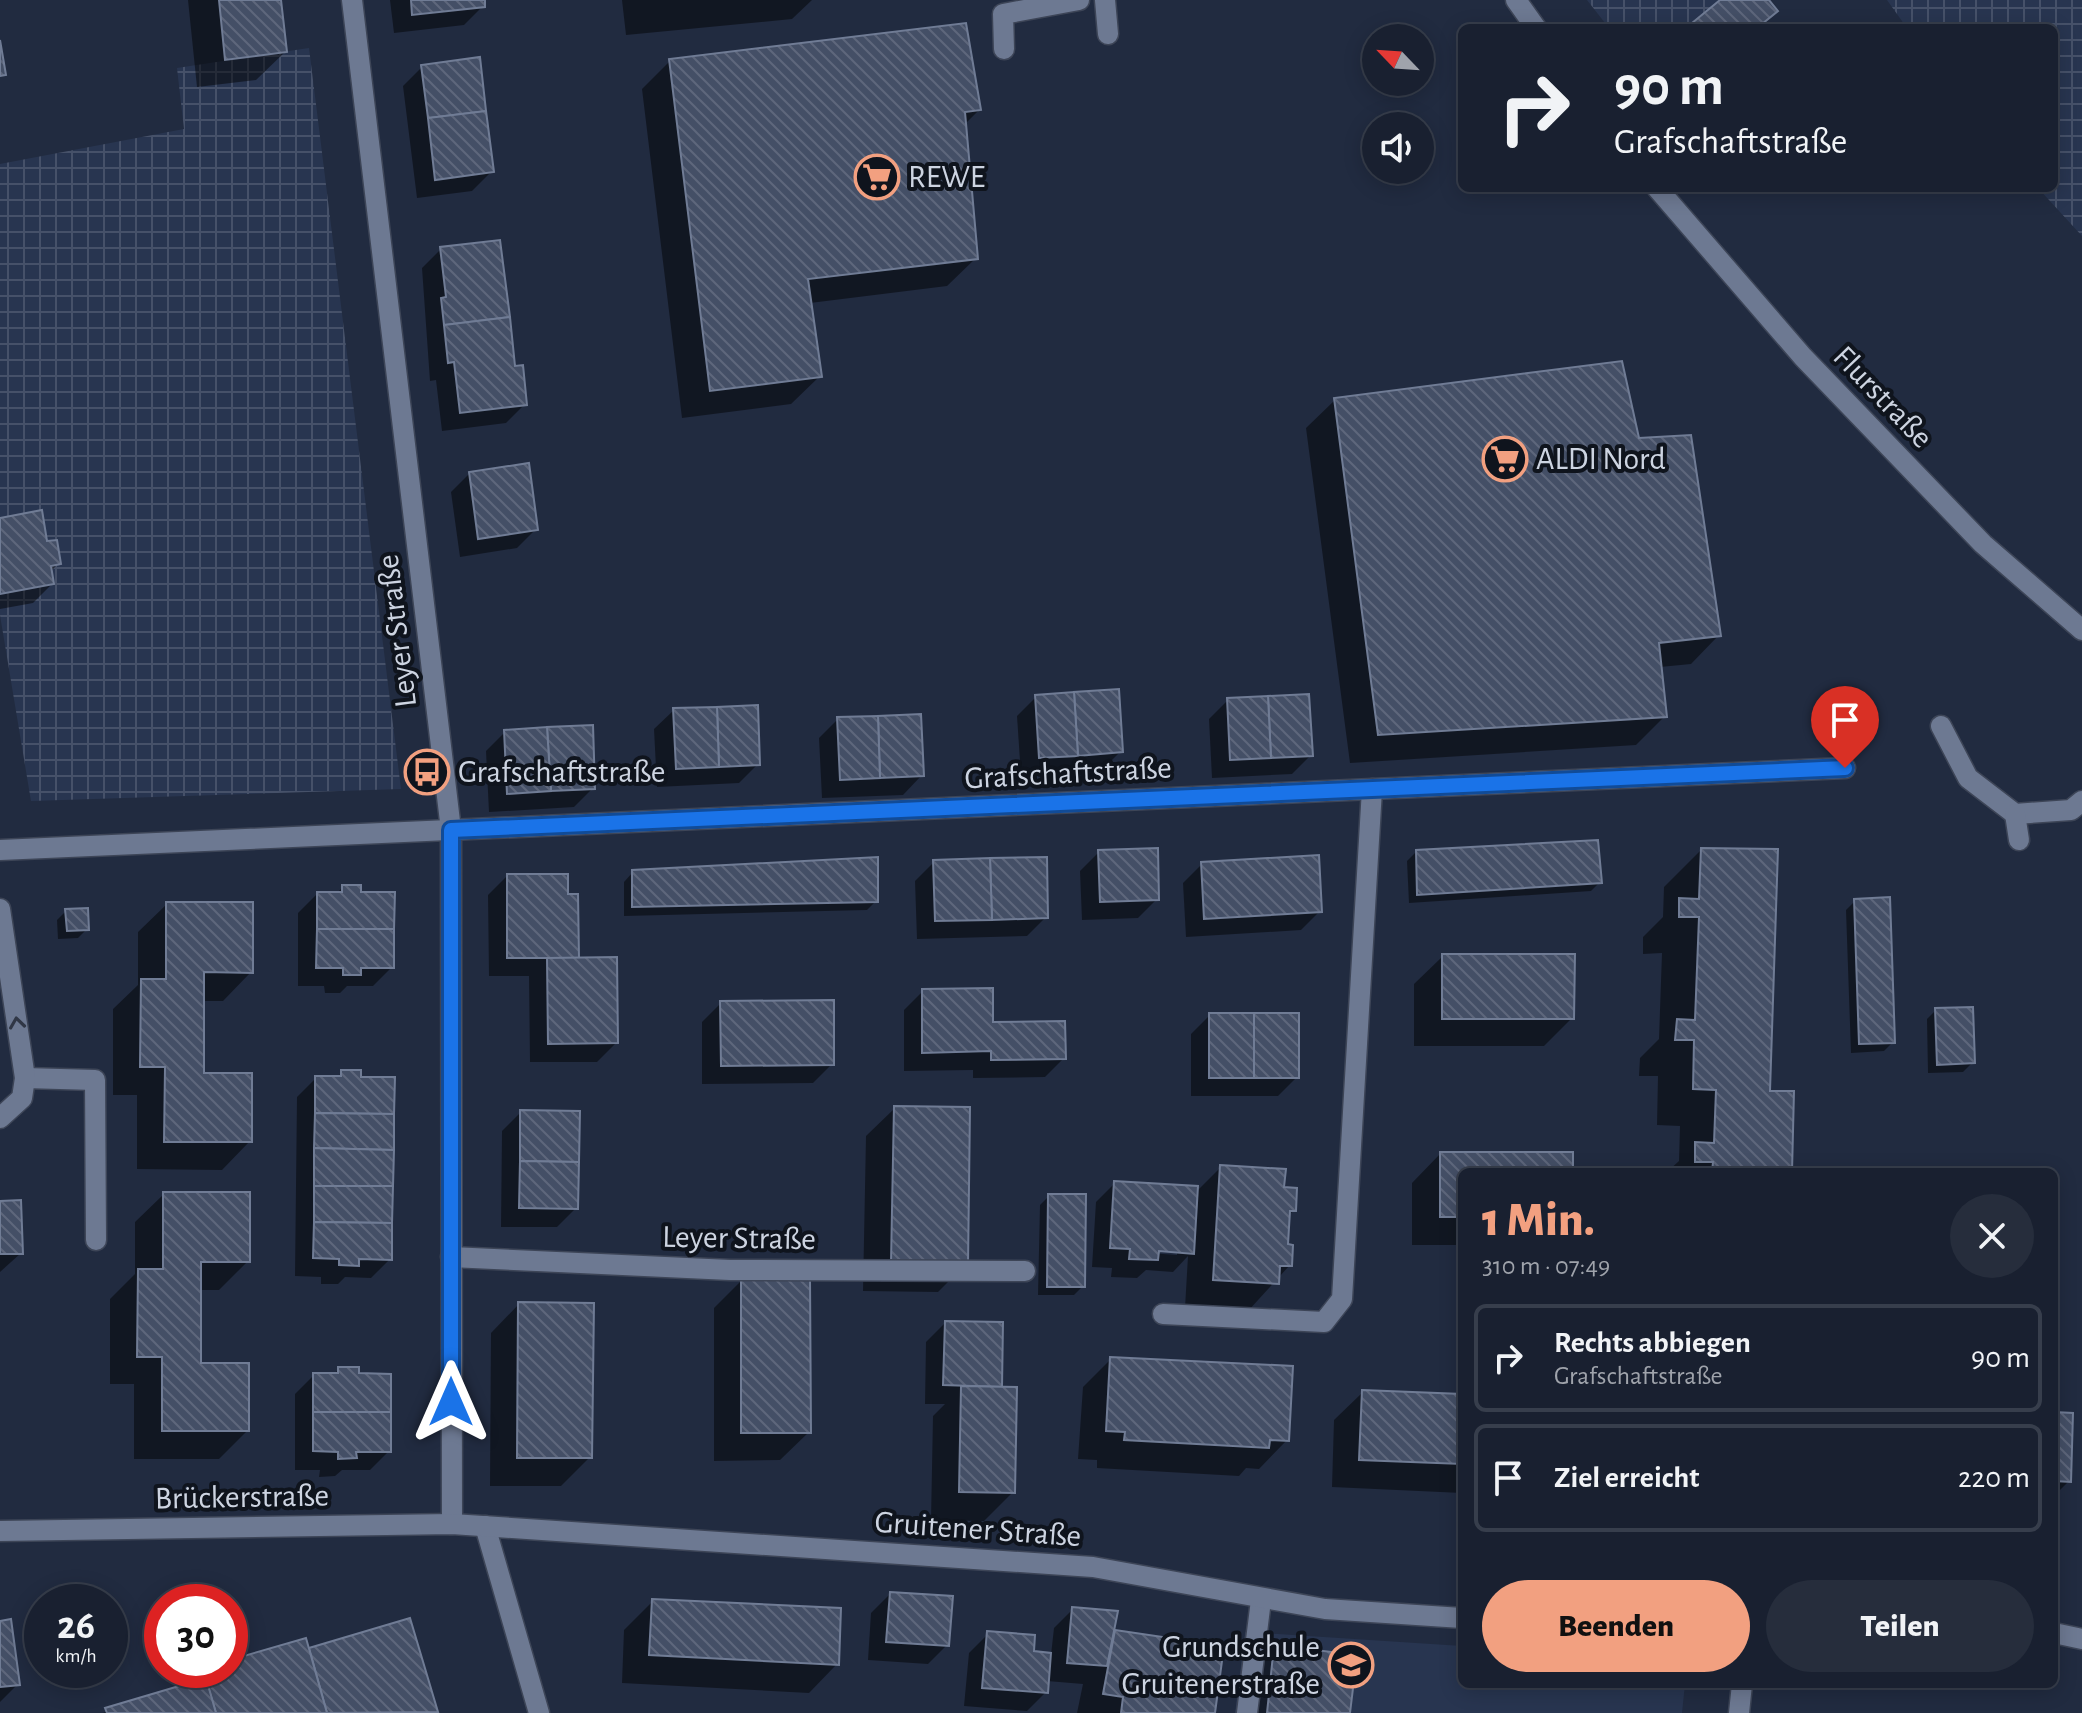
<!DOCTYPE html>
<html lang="de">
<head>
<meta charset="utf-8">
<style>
  :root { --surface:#192030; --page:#262d3c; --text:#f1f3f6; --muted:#9fa3ab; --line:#373e4c; --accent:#f2a080 }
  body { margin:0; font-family:"Alegreya Sans",sans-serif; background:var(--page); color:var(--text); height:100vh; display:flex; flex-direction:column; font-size:30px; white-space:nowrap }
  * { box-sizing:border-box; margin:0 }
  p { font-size:26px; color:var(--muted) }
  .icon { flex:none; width:44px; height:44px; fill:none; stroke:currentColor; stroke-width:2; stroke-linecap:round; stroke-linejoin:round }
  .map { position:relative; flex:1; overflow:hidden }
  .side { position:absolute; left:1458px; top:1168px; width:600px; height:520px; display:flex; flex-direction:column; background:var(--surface); border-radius:12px; box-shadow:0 4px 20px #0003,0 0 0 2px var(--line) }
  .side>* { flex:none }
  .hud { position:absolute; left:1458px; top:24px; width:600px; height:168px; border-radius:12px; box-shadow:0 4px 20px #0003,0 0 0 2px var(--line); background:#192030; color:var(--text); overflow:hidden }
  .needle { width:52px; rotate:295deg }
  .controls { position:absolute; left:1362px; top:24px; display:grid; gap:16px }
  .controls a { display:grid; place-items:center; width:72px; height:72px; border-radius:50%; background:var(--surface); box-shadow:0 4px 20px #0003,0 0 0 2px var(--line); font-size:40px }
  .speed { position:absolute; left:24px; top:1584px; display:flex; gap:16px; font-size:40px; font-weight:700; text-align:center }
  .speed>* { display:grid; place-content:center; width:104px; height:104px; border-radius:50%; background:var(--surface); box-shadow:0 4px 20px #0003,0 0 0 2px var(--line); line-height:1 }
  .speed small { font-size:20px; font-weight:400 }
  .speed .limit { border:12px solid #d22; background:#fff; color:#111 }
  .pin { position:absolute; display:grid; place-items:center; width:68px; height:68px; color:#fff; margin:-82px -34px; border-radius:50% 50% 50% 0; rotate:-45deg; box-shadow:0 0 8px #0007 }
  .pin .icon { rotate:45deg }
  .me { position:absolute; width:88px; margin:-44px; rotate:0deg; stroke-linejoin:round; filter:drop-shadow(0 0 6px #0008) }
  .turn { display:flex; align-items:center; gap:28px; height:168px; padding:0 24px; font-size:36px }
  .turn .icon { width:104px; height:104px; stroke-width:2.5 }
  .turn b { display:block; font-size:56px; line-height:68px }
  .round { display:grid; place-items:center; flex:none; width:84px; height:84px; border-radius:42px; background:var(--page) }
  .head { display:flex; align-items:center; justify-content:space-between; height:136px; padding:0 24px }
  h1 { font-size:48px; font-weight:800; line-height:60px; color:var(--accent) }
  .cta { display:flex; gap:16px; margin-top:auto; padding:16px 24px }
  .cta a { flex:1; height:92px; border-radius:48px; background:var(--accent); color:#111; font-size:32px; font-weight:800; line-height:92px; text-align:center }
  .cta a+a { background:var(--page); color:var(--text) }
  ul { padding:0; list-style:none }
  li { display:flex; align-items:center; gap:24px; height:108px; margin:0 16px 12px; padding:0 8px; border:4px solid var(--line); border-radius:12px }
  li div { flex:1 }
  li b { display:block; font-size:30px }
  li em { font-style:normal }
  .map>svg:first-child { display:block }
  .built { fill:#283550 }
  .industrial { fill:url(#industrial-grid) }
  .shadow { fill:#0007; fill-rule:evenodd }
  .building { fill:url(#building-back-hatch); stroke:#707c95; stroke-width:2 }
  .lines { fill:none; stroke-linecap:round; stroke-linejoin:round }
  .service-casing { stroke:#3d4557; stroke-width:23 }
  .minor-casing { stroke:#3d4557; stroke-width:23 }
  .secondary-casing { stroke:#3d4557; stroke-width:23 }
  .service { stroke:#6d7992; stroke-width:20 }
  .minor { stroke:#6d7992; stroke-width:20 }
  .secondary { stroke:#6d7992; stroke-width:20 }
  .oneway { stroke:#303746 }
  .route-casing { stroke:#114b97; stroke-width:20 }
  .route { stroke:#1a73e8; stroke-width:14 }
  .labels { text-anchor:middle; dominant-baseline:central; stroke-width:8; stroke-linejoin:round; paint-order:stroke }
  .poi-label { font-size:32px; fill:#cdd4e1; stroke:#0f141d; text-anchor:start }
  .street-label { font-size:32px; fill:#cdd4e1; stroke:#0f141d }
</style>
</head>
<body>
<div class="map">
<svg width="2082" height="1713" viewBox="0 0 2082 1713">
  <defs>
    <pattern id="industrial-grid" width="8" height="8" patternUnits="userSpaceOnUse" patternTransform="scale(2)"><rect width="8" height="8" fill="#283550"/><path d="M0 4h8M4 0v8" fill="none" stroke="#465169"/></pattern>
    <pattern id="building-back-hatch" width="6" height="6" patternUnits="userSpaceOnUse" patternTransform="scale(2)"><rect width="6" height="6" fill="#444f66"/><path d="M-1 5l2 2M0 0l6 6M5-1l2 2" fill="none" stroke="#5e677c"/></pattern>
  </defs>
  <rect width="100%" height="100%" fill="#212b40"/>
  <!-- built -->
  <path class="built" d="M1245 1632 1462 1646V1684H1685L1682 1713H1235Z"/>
  <!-- industrial -->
  <g class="industrial">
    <path d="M1587 0H1742L1706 28H1609Z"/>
    <path d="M1887 0H2082V236L2038 188H2054V28H1907Z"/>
    <path d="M309 48 401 789 31 801 0 615V164L184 129 177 68Z"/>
  </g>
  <!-- shadow -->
  <g class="shadow">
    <path d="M188 0H279L285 52 256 80 197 87Z"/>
    <path d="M390 0H483V6L464 25 394 33Z"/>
    <path d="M622 0H812L792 19 626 35Z"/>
    <path d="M670 61 979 110 964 125 976 258 947 286 810 303 820 376 791 404 682 418 642 89Z"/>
    <path d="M422 67 492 171 472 191 417 198 403 86Z"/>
    <path d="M441 249 514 368 525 404 506 423 442 431 436 380 430 381 422 268Z"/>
    <path d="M1335 400 1637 440 1719 635 1691 664 1660 667 1665 716 1636 745 1350 763 1306 428Z"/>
    <path d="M470 473 536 529 517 548 460 557 451 492Z"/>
    <path d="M0 520 46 543 59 563 50 572 52 584 33 603 0 609Z"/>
    <path d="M1036 697 1121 751 1102 770 1021 776 1017 716Z"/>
    <path d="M1228 700 1311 755 1292 774 1212 778 1209 719Z"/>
    <path d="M674 710 758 764 739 783 657 787 654 729Z"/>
    <path d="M838 719 922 775 903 795 822 798 819 738Z"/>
    <path d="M505 732 593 788 574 807 489 812 486 751Z"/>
    <path d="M1701 850 1768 1093 1790 1172H1667L1679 1161 1680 1126 1657 1125 1658 1076H1639L1640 1058 1659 1039 1662 953 1643 954V937L1663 917 1664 887Z"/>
    <path d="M1099 852 1157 899 1138 918 1082 920 1080 871Z"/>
    <path d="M1416 852 1600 882 1591 891 1409 903 1407 861Z"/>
    <path d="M934 862 1046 917 1027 936 917 939 915 881Z"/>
    <path d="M1202 864 1320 911 1301 930 1186 937 1183 883Z"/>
    <path d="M633 872 876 901 867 910 624 916V882Z"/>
    <path d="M507 876 566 896 577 960 616 1043 597 1062H530L529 976H489L488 895Z"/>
    <path d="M343 887 359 894 392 967 373 986H347L340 993H325L324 986H298V913L317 894H336Z"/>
    <path d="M1855 901 1893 1042 1884 1051 1851 1053 1846 910Z"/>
    <path d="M167 904 251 972 223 1001H202V1075L250 1141 222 1170 137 1169V1095H113V1009L138 985V932Z"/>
    <path d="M66 911 87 929 78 938 58 939 57 920Z"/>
    <path d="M1443 956 1572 1018 1544 1046H1414V984Z"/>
    <path d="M923 991 991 1024 1064 1058 1045 1077 973 1078V1070L904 1071V1010Z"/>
    <path d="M721 1003 832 1064 813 1083 702 1084V1022Z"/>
    <path d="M1936 1010 1973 1062 1963 1072 1928 1073 1927 1019Z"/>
    <path d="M1210 1015 1297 1077 1278 1096H1191V1034Z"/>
    <path d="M342 1072 390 1259 371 1278 345 1277 338 1284H321V1277L295 1276 297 1097 316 1078H337Z"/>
    <path d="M895 1108 966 1264 938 1292 863 1291 866 1136Z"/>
    <path d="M521 1112 576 1208 557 1227H501L502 1131Z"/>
    <path d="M1440 1154 1571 1172H1462V1245H1412V1183Z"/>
    <path d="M1221 1167 1282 1189 1294 1210 1287 1217 1286 1246 1290 1265 1248 1311 1185 1308 1188 1256 1173 1272 1146 1270 1137 1278 1111 1277 1112 1268 1092 1267 1096 1202 1115 1183 1196 1192ZM1150 1249 1177 1250V1255L1149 1253Z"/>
    <path d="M164 1194 248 1261 219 1290H199V1365L247 1431 219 1459H134V1384H110V1299L135 1274V1222Z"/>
    <path d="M1049 1196 1083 1286 1074 1295H1038L1040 1205Z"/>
    <path d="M0 1203 21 1253 0 1272Z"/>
    <path d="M742 1280 809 1432 780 1460 714 1461V1308Z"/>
    <path d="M519 1304 590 1457 561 1486H490L491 1333Z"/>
    <path d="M945 1323 999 1388 1013 1492 984 1521 931 1520 933 1416 945 1404H925L926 1342Z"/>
    <path d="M1111 1359 1287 1440 1259 1469 1246 1468 1239 1476 1097 1468V1460L1078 1459 1083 1387Z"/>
    <path d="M339 1369 389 1451 370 1470H342L335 1476 319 1477 320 1470H295V1394L314 1375H333Z"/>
    <path d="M1363 1392 1462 1396V1493L1332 1487 1334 1420Z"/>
    <path d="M2054 1414 2069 1481 2054 1496Z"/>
    <path d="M890 1594 947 1645 928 1664 868 1660 871 1613Z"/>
    <path d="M653 1601 837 1664 809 1693 622 1683 624 1630Z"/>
    <path d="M1073 1609 1110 1637 1116 1632 1213 1713H1077L1083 1684 1047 1681 1046 1692 1027 1711 964 1706 969 1653 988 1634 1031 1653 1051 1655 1054 1628Z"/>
    <path d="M409 1620 435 1713H103L188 1686 204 1670H230V1662L308 1650Z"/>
    <path d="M0 1623 18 1684 0 1702Z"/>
    <path d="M1275 1647 1348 1713H1242L1246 1676Z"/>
  </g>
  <!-- building -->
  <g class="building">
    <path d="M219 0H281L287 52 225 60Z"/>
    <path d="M411 0H485V7L412 15Z"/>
    <path d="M1720 0H1769L1778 11 1757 28H1686Z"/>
    <path d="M966 23 981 110 965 112 978 259 808 279 822 377 710 391 669 59Z"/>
    <path d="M0 40 6 75 0 76Z"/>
    <path d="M480 57 486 111 428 118 421 65Z"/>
    <path d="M486 111 494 172 435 180 428 118Z"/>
    <path d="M500 240 510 317 444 325 441 298 446 297 440 247Z"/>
    <path d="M510 317 515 366 523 365 527 405 460 413 454 362 448 363 444 325Z"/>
    <path d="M1622 361 1639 438 1691 435 1721 636 1659 643 1667 717 1378 735 1334 398Z"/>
    <path d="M529 463 538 530 478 539 469 472Z"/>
    <path d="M42 510 47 541 57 540 61 564 51 566 54 584 0 594V518Z"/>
    <path d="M1119 689 1123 752 1078 756 1074 692Z"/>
    <path d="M1074 692 1078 756 1039 758 1035 695Z"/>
    <path d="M1309 694 1313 756 1271 758 1268 696Z"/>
    <path d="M1268 696 1271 758 1230 760 1227 698Z"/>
    <path d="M758 705 760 765 719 767 717 707Z"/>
    <path d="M717 707 719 767 676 769 673 708Z"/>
    <path d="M921 714 924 776 880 778 878 716Z"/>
    <path d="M878 716 880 778 840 780 837 717Z"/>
    <path d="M593 725 595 789 551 791 547 727Z"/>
    <path d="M547 727 551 791 507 794 504 730Z"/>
    <path d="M1598 840 1602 883 1417 895 1416 850Z"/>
    <path d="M1158 848 1159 900 1100 902 1098 850Z"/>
    <path d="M1701 848 1778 849 1770 1091H1794L1792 1172H1712L1713 1162H1695V1142L1714 1143 1716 1090 1693 1089 1694 1040H1675L1677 1019 1695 1020 1699 917H1679V898L1699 899Z"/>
    <path d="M1319 855 1322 912 1204 919 1201 862Z"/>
    <path d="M878 857V902L632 907V870Z"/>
    <path d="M1047 857 1048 918 992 920 990 858Z"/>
    <path d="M990 858 992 920 935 921 933 860Z"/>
    <path d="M507 874H568V894H578L579 958H507Z"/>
    <path d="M342 885H361V892H395L394 929H317V892H342Z"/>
    <path d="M1890 897 1895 1043 1859 1044 1854 899Z"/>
    <path d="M166 902H253V973L204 972V1073H252V1142H164L165 1067H140L141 979H166Z"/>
    <path d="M88 908 89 930 67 931 65 909Z"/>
    <path d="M317 929H394V968H361V975H343V968H316Z"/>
    <path d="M1442 954H1575L1574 1019H1442Z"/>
    <path d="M617 957 618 1043 548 1044 547 958Z"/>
    <path d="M993 988V1022L1065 1021 1066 1059 991 1060V1051L922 1053V989Z"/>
    <path d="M834 1000V1065L721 1066 720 1001Z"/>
    <path d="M1973 1007 1975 1063 1937 1065 1935 1008Z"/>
    <rect x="1209" y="1013" width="45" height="65"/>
    <rect x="1254" y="1013" width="45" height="65"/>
    <path d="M341 1070H361V1077H395L394 1114 315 1113V1076H341Z"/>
    <path d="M894 1106 970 1107 968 1265 891 1263Z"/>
    <path d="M520 1110 580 1111 579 1162 520 1161Z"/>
    <path d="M315 1113 394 1114V1150L314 1148Z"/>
    <path d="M314 1148 394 1150 393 1186H314Z"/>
    <path d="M1440 1152H1573V1172H1462V1217H1440Z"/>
    <path d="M520 1161 579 1162 578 1209 519 1208Z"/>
    <path d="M1220 1165 1286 1169 1284 1187 1297 1188 1296 1211H1290L1288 1244 1293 1245 1292 1266H1280L1279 1284 1213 1280Z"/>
    <path d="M1114 1181 1198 1186 1194 1254 1159 1251 1158 1260 1129 1259 1130 1249 1110 1248Z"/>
    <path d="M314 1186H393L392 1223 314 1222Z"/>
    <path d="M163 1192H250V1262H201V1363H249V1431H162V1357H137L138 1269H163Z"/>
    <path d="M1048 1194H1086L1085 1287H1047Z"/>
    <path d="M21 1200 23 1254H0V1201Z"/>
    <path d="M314 1222 392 1223V1260L359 1259V1266L339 1265V1259L313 1258Z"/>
    <path d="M741 1278H810L811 1433H741Z"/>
    <path d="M518 1302 594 1303 592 1458H517Z"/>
    <path d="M945 1321 1003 1322 1002 1387 943 1385Z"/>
    <path d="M1110 1357 1293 1366 1289 1441 1270 1440 1269 1448 1124 1440 1125 1432 1106 1431Z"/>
    <path d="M338 1367H359V1373L391 1374V1412H313V1373H338Z"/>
    <path d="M961 1386 1017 1387 1015 1493 959 1492Z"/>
    <path d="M1362 1390 1462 1394V1464L1359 1460Z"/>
    <path d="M313 1412H391V1452H356L357 1458 338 1459V1452L313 1451Z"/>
    <path d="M2054 1412 2073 1413 2071 1482 2054 1481Z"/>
    <path d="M890 1592 953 1596 949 1646 886 1642Z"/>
    <path d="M652 1599 841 1608 839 1665 649 1655Z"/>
    <path d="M1072 1607 1118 1611 1107 1666 1067 1663Z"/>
    <path d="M410 1618 438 1712 327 1713 309 1648Z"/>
    <path d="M11 1619 20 1685 0 1687V1621Z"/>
    <path d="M1115 1630 1224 1646 1215 1713H1121L1123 1697 1103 1694Z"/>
    <path d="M987 1631 1035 1635 1034 1651 1051 1653 1048 1693 982 1688Z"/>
    <path d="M306 1638 327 1713H216L203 1670H230V1660Z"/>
    <path d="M1274 1645 1357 1655 1350 1713H1267Z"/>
    <path d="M206 1678 216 1713H107L105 1708Z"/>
  </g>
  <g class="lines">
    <!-- service casing -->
    <g class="service-casing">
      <g id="service">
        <path d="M1105 0 1108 34"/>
        <path d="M1004 49 1003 14 1079 0"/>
        <path d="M1941 726 1968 778 2015 814 2071 810 2082 801"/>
        <path d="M2015 814 2019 840"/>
        <path d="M25 1078 95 1080 96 1240"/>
        <path d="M451 1257 730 1270 1025 1271"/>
        <path d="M1247 1713 1261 1600"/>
        <path d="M1739 1713 1742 1684"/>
      </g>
    </g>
    <!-- minor casing -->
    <g class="minor-casing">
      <g id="minor">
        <path d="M352 0 451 830 452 1524"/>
        <path d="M0 850 1845 768"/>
        <path d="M0 909 25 1078 22 1098 0 1118"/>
        <path d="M1163 1314 1324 1322 1342 1299 1372 789"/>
        <path d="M485 1526 539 1713"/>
        <path d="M0 1531 452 1524 1093 1567 1325 1609 1462 1618"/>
        <path d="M2054 1633 2082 1639"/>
      </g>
    </g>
    <!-- secondary casing -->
    <g class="secondary-casing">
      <g id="secondary">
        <path d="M1516 0 1536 28"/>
        <path d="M1657 188 1803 357 1983 544 2082 630"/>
      </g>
    </g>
    <!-- service -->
    <use href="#service" class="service"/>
    <!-- minor -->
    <use href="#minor" class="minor"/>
    <!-- secondary -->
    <use href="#secondary" class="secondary"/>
  </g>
  <!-- one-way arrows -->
  <defs><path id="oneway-chevron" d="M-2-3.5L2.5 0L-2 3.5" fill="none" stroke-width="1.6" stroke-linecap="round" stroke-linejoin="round" transform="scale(2)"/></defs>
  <use class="oneway" href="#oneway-chevron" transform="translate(17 1023) rotate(-98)"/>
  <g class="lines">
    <!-- route casing -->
    <g class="route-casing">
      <path id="route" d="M451 1402V830L1845 768"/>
    </g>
    <!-- route -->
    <use href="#route" class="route"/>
  </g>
  <!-- icons -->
  <defs>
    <g id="supermarket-ring" transform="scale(2.3)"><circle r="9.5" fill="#0f141d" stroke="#f2a080" stroke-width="1.5"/><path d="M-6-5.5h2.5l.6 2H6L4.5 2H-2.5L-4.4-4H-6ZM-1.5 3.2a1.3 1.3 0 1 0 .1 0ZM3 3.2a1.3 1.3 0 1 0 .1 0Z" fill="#f2a080"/></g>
    <g id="bus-ring" transform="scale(2.3)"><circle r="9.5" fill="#0f141d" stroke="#f2a080" stroke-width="1.5"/><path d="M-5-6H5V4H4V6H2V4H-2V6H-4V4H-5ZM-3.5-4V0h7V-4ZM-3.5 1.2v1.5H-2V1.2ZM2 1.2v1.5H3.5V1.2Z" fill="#f2a080"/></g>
    <g id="school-ring" transform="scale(2.3)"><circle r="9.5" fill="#0f141d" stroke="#f2a080" stroke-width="1.5"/><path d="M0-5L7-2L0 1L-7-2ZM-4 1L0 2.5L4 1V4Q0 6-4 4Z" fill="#f2a080"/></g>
  </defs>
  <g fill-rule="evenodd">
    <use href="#supermarket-ring" x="877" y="177"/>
    <use href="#supermarket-ring" x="1505" y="459"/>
    <use href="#bus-ring" x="427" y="772"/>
    <use href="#school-ring" x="1351" y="1665"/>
  </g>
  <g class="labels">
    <!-- poi labels -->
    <g class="poi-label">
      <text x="908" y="177">REWE</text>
      <text x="1536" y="459">ALDI Nord</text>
      <text x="458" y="772">Grafschaftstraße</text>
      <text x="1320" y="1647" text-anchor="end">Grundschule<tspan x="1320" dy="37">Gruitenerstraße</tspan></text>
    </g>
    <!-- street labels -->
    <g class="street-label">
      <text transform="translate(1883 397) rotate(46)">Flurstraße</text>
      <text transform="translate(397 631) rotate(-97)">Leyer Straße</text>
      <text transform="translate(1068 773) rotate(-3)">Grafschaftstraße</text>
      <text transform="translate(739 1238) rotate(1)">Leyer Straße</text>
      <text transform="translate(242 1497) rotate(-1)">Brückerstraße</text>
      <text transform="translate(978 1529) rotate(4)">Gruitener Straße</text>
    </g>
  </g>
</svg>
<div class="controls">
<a><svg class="needle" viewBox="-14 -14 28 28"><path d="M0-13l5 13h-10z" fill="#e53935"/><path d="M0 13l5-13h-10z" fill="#9fa3ab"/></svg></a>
<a><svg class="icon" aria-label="sound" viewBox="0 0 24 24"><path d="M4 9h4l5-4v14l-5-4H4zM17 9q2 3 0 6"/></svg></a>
</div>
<div class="speed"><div>26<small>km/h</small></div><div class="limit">30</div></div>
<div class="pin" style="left:1845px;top:768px;background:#d93025"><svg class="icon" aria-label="arrive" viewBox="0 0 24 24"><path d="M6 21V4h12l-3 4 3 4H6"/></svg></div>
<svg class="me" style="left:451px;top:1402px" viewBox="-20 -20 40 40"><path d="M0-17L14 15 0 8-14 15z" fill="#1a73e8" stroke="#fff" stroke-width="4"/></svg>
<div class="hud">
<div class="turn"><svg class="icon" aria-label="right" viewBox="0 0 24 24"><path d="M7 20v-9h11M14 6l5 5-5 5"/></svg><div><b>90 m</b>Grafschaftstraße</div></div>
</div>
<section class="side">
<div class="head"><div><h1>1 Min.</h1><p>310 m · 07:49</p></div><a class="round"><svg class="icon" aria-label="close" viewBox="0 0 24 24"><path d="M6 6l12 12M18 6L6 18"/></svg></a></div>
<ul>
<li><svg class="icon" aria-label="right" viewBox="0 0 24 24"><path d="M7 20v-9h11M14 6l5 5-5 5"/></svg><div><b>Rechts abbiegen</b><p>Grafschaftstraße</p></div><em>90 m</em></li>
<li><svg class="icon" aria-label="arrive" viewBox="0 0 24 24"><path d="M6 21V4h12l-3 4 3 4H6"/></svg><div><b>Ziel erreicht</b></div><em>220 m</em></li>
</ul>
<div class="cta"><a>Beenden</a><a>Teilen</a></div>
</section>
</div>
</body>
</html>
